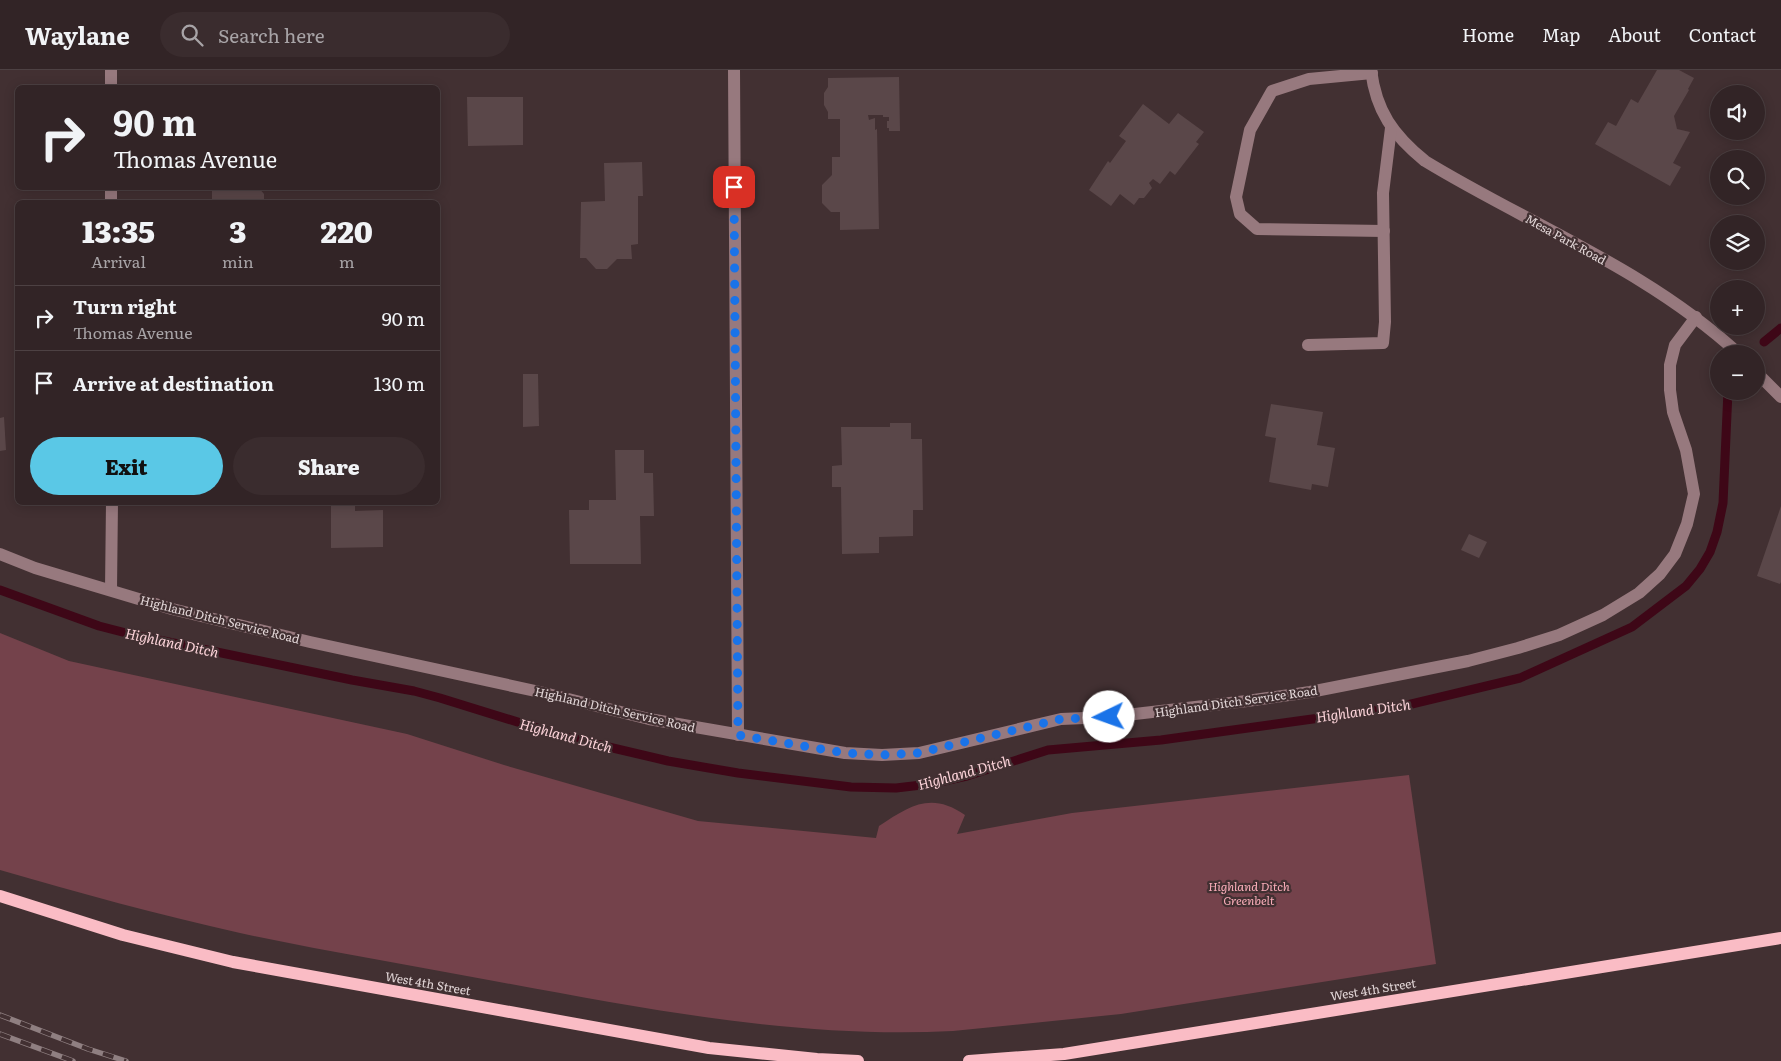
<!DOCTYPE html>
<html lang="en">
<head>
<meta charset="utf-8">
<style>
  :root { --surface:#322426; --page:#3a2c2e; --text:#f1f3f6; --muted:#a8a4a7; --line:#4d4143; --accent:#5ac8e6 }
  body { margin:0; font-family:Literata,serif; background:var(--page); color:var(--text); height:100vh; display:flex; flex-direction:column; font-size:19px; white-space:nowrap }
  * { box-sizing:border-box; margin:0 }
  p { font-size:16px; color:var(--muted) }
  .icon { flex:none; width:28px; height:28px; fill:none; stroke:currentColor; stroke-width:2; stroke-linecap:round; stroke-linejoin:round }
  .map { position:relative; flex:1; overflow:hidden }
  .drawer { position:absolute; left:15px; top:130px; width:425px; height:305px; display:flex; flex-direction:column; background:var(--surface); border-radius:8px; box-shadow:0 2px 12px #0003,0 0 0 1px var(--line) }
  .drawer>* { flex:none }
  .banner { position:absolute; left:15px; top:15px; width:425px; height:105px; border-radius:8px; box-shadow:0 2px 12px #0003,0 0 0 1px var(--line); background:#322426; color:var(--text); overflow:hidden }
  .tools { position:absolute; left:1710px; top:15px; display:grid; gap:10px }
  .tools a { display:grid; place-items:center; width:55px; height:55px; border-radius:50%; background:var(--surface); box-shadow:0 2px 12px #0003,0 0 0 1px var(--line); font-size:25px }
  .pin { position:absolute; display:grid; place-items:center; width:42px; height:42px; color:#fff; margin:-21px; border-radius:10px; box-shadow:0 2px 8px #0006 }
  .me { position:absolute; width:55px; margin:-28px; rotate:267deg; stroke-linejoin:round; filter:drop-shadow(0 0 4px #0008) }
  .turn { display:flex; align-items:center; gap:18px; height:105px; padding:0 15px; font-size:22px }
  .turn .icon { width:65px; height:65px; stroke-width:2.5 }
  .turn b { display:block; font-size:35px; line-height:42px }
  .eta { display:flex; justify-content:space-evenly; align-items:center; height:85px; text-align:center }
  .eta b { font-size:30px; font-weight:800; line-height:35px }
  .primary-button { display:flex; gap:10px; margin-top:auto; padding:10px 15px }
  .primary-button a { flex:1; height:58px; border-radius:30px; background:var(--accent); color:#111; font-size:20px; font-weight:800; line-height:58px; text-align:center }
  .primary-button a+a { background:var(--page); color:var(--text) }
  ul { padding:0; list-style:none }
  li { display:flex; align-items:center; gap:15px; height:65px; padding:0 15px; border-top:1px solid var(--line) }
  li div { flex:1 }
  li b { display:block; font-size:19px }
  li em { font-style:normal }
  header { display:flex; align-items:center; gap:30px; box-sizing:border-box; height:70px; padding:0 25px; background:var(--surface); border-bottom:1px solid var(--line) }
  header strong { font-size:24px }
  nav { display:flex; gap:28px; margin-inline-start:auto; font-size:18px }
  .search { width:350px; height:45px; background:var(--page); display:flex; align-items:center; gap:12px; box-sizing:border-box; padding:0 18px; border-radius:28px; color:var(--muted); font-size:19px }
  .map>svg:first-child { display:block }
  .green { fill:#74424b }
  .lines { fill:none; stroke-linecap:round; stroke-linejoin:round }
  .stream { stroke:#3e0717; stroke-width:9 }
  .building { fill:#5a4749 }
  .minor { stroke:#97797e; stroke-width:12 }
  .major { stroke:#fabcc5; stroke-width:12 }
  .rail-casing { stroke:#8f7f81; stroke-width:5.5 }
  .rail { stroke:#423032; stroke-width:4; stroke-dasharray:11; stroke-linecap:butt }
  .route { stroke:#1a73e8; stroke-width:9; stroke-dasharray:0 16.2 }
  .labels { text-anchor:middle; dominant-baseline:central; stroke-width:4.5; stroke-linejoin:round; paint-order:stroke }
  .street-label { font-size:12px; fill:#e2d6d7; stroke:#423032 }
  .park-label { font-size:12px; font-style:italic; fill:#faadb9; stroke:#423032 }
  .water-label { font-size:14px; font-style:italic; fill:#fcd3d9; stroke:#423032 }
</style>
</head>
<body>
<header>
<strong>Waylane</strong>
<div class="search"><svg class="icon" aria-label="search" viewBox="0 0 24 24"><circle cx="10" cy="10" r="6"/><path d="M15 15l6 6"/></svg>Search here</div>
<nav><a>Home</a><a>Map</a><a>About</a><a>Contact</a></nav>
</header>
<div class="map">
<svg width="1781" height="991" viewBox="0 0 1781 991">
  <rect width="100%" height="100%" fill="#423032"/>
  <!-- green -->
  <path class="green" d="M0 563 69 591 407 664 504 695 698 751 876 768 879 756C909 736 931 721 965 745L957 764 1072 743 1409 705 1436 894 1121 944 953 961C798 969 646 939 494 911 410 895 324 881 240 863 160 845 79 823 0 800Z"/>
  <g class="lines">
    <!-- stream -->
    <g class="stream">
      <path d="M1764 272 1781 258"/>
      <path d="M0 520 99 556 130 564 352 610 414 621 440 628 566 667 668 691 738 703 851 717 896 718 930 714 967 706 1048 680 1161 670 1399 637 1520 608 1632 557 1686 516 1700 499 1710 482 1717 462 1723 433 1728 321"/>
    </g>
  </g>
  <!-- building -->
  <g class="building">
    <path d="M1657 0H1679L1694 8 1688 19 1689 20 1674 46 1677 59 1690 62 1673 93 1681 97 1670 116 1595 74 1608 52 1616 56 1631 29 1638 33Z"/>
    <path d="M899 7 900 61H889V58H887V51H889V47H883V45H868L869 50 875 48V60L877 59 879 159 840 160V142H831L822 133V115L832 105V87H840V49H828V42L824 35V23L828 17V8Z"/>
    <path d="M467 27H523V75L468 76Z"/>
    <path d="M1143 34 1169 54 1178 43 1204 62 1196 72 1199 74 1175 105 1170 101 1160 114 1153 109 1149 113 1152 118 1144 128H1139L1134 135 1120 124 1111 136 1089 120 1108 91 1110 93 1126 71 1119 66Z"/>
    <path d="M642 92 643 126H638V174L631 175 632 189H617L607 199H596L586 188H580L581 132 605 131 604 93Z"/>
    <path d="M212 118H259L264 124V132H212Z"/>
    <path d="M523 304H538L539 356 523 357Z"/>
    <path d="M1271 334 1323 342 1317 375 1335 378 1328 417 1312 414 1311 420 1269 412 1276 368 1265 366Z"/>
    <path d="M4 347 6 380 0 381V348Z"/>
    <path d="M890 353H911V369H922L923 440H913V466L879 467V483L842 484 841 417H832V396L842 395 841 357H890Z"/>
    <path d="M615 380H644V403H653L654 446H640L641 494H570L569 440H589V430H616Z"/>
    <path d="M331 432H355V441L383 440V477L331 478Z"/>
    <path d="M1781 436V512L1780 514 1757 506Z"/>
    <path d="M1469 464 1487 472 1479 488 1461 480Z"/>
  </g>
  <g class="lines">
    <!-- minor -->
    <g class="minor">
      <path d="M111 0V18"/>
      <path d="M734 0 738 665"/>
      <path d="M1371 0C1376 41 1393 65 1425 91 1530 155 1647 199 1739 284"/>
      <path d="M1372 3 1309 9 1272 21 1250 60 1236 127 1240 144 1257 159 1384 161"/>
      <path d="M111 118V132"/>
      <path d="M1308 275 1383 273 1385 252 1383 123 1391 58"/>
      <path d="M1756 302 1781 327"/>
      <path d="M0 484 35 498 172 539 310 572 540 622 649 649 845 683 882 685 919 683 1061 649 1109 647 1247 631 1310 622 1468 591 1518 578 1559 565 1603 545 1639 523 1660 504 1675 484 1687 454 1694 424 1686 380 1673 342 1670 320V295L1675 275 1696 247"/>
      <path d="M111 520 112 432"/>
    </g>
    <!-- major -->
    <g class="major">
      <path d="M0 826 123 865 233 892 709 978 817 989 858 991"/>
      <path d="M969 991 1064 984 1781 868"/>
    </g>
    <!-- rail casing -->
    <g class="rail-casing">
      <g id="rail">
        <path d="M0 945 88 979 126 991"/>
        <path d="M0 964 73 991"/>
      </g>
    </g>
    <!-- rail -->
    <use href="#rail" class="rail"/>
  </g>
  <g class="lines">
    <!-- route -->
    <path class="route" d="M734 117 738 665 845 683 882 685 918 683 1061 649 1109 647"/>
  </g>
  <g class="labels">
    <!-- street labels -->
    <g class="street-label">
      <text transform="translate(1566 169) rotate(29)">Mesa Park Road</text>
      <text transform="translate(220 549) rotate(14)">Highland Ditch Service Road</text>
      <text transform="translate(1236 631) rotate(-8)">Highland Ditch Service Road</text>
      <text transform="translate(615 639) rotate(13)">Highland Ditch Service Road</text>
      <text transform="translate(428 913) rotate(10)">West 4th Street</text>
      <text transform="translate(1373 919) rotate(-9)">West 4th Street</text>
    </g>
    <!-- park labels -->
    <g class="park-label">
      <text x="1249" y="816">Highland Ditch<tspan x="1249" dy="14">Greenbelt</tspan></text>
    </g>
    <!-- water labels -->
    <g class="water-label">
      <text transform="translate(172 572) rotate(12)">Highland Ditch</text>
      <text transform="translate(1363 640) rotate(-8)">Highland Ditch</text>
      <text transform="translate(566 665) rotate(15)">Highland Ditch</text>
      <text transform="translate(964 702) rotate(-15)">Highland Ditch</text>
    </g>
  </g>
</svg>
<div class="tools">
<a><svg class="icon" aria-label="sound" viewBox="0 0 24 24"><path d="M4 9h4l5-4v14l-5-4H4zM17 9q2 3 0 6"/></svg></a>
<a><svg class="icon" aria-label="search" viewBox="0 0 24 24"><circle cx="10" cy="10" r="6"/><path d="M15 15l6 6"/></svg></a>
<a><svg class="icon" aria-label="layers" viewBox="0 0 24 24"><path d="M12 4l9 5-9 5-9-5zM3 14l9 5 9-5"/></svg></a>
<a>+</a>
<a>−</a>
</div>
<div class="pin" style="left:734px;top:117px;background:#d93025"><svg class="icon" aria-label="arrive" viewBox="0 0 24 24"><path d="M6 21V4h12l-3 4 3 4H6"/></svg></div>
<svg class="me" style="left:1109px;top:647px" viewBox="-20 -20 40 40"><circle r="19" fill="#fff"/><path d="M0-13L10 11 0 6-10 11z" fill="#1a73e8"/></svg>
<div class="banner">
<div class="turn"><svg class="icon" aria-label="right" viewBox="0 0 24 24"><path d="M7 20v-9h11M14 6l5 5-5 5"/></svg><div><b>90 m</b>Thomas Avenue</div></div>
</div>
<section class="drawer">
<div class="eta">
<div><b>13:35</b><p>Arrival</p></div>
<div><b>3</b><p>min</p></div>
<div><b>220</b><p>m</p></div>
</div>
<ul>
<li><svg class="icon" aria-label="right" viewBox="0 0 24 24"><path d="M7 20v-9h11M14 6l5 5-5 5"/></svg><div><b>Turn right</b><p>Thomas Avenue</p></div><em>90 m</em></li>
<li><svg class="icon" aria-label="arrive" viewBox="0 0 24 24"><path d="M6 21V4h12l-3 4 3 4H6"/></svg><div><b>Arrive at destination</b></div><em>130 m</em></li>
</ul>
<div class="primary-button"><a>Exit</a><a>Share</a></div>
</section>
</div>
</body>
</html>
